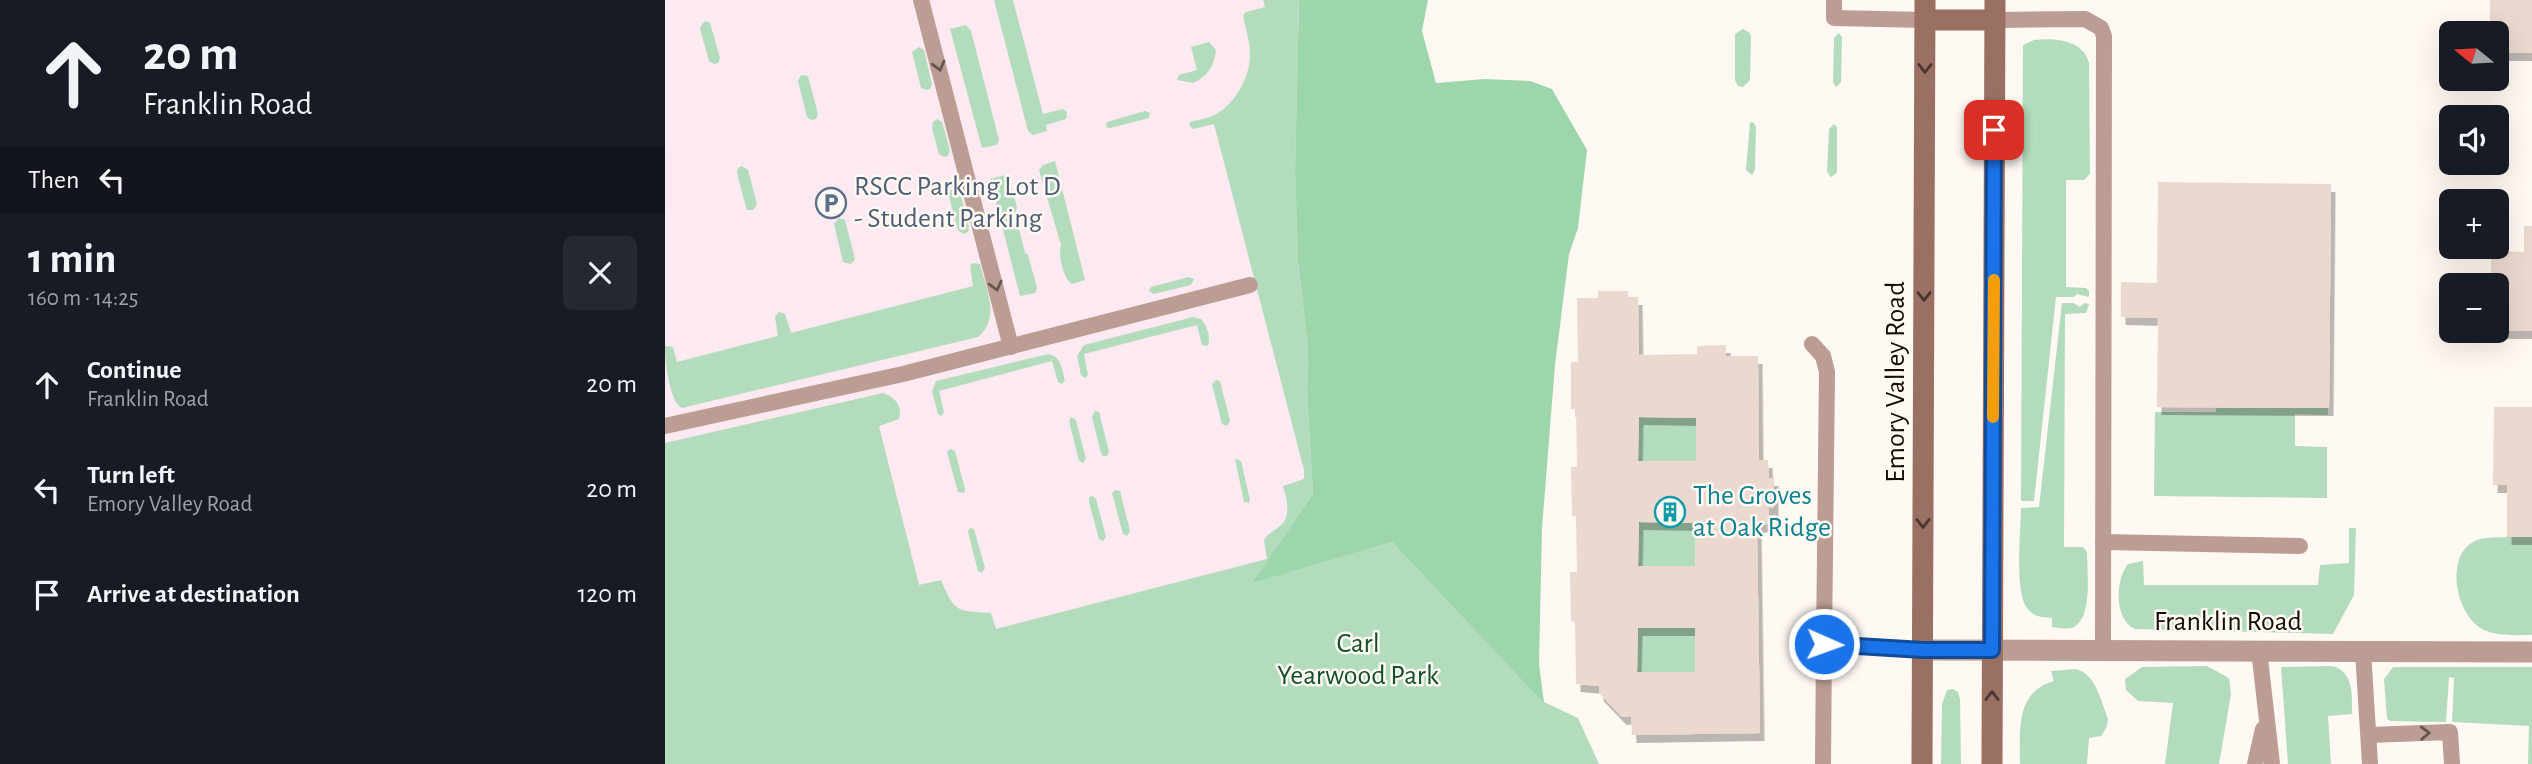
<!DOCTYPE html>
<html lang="en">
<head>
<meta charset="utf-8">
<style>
  :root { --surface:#171b24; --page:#242831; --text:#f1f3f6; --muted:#9ea1a6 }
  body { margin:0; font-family:"Alegreya Sans",sans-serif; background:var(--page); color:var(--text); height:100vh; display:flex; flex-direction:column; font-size:26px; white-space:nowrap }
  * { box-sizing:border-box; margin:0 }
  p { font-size:23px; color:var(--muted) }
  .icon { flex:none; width:38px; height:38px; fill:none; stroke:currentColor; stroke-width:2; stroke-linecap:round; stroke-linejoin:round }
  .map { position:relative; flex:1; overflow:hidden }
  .side { display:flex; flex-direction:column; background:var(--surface); width:665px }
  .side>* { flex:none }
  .top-card { background:#171b24; color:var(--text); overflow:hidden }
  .needle { width:46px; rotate:288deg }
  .controls { position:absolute; left:1774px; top:21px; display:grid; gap:14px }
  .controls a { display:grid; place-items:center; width:70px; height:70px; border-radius:10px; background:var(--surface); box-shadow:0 7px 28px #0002; font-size:35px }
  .pin { position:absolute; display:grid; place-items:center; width:60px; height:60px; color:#fff; margin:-30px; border-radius:14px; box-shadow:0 4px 10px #0006 }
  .me { position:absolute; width:77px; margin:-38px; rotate:92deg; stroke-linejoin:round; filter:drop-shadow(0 0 5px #0008) }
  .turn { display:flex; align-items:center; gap:24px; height:147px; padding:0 28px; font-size:32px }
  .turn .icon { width:91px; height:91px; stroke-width:2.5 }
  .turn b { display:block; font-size:49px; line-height:60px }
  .then { display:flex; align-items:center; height:66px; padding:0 28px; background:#0003; gap:14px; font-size:26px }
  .round { display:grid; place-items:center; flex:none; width:74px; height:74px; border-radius:10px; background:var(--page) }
  .headline { display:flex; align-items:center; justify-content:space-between; height:119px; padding:0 28px }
  h1 { font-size:42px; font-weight:700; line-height:52px }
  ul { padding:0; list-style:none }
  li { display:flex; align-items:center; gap:21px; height:105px; padding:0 28px }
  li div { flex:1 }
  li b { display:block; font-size:26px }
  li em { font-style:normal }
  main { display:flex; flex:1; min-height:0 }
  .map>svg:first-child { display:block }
  .education { fill:#fde9f2 }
  .green { fill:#b2dcbb }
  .forest { fill:#9dd6aa }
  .building { fill:#ebd9cf; fill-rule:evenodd; filter:url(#shadow) }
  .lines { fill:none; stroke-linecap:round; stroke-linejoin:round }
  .lane { stroke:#bb9d93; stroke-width:16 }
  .street { stroke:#bb9d93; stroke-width:21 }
  .secondary { stroke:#9a7063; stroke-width:21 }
  .oneway { stroke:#67554e }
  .oneway2 { stroke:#49352e }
  .route-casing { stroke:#114b97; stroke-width:18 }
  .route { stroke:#1a73e8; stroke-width:12 }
  .slow { stroke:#f59e0b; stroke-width:12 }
  .labels { text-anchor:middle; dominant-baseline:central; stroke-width:5; stroke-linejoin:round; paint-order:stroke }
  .service-label { font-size:28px; fill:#4e5e75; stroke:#fff8f3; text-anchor:start }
  .street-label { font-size:28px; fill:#130d0a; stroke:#fff8f3 }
  .culture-label { font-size:28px; fill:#0d838f; stroke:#fff8f3; text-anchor:start }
  .park-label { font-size:28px; fill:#115028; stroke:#fff8f3 }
</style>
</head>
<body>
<main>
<section class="side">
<div class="top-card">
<div class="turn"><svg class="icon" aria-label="ahead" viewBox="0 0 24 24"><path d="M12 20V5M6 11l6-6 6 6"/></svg><div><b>20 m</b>Franklin Road</div></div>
<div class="then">Then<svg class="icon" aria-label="left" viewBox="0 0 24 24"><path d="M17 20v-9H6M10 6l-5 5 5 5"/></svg></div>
</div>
<div class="headline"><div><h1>1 min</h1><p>160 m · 14:25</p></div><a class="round"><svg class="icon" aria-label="close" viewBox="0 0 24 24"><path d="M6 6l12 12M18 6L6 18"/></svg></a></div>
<ul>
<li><svg class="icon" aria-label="ahead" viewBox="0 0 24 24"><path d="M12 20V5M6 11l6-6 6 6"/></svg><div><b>Continue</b><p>Franklin Road</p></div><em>20 m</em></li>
<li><svg class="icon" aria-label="left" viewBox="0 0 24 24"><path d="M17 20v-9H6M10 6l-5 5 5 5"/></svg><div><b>Turn left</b><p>Emory Valley Road</p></div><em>20 m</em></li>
<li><svg class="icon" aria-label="arrive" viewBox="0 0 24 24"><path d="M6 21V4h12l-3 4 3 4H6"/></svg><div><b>Arrive at destination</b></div><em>120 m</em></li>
</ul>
</section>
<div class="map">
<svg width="1867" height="764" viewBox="0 0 1867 764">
  <defs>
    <filter id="shadow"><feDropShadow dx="4.5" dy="8" stdDeviation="0" flood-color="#0004"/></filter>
  </defs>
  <rect width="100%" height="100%" fill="#fff8f3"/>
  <!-- education -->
  <path class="education" d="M0 0H634L630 170 845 507 587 583 0 722Z"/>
  <!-- green -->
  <g class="green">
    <path d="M329 0H348L378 114 398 109 402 112 401 119 381 125 382 131 368 135 363 131Z"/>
    <path d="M598 0H634L630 170 633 262 643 347 642 391 648 494 588 582 727 542 879 702 913 718 934 764H0V443L218 393C230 397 238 406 234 419L214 426 254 585 276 580C290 613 292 611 326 613L331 629 602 559 599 540C604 532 610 531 616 525 627 516 621 497 618 486L639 479V470L549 124 528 129 524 125 525 122C532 120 540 119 547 116 569 107 586 76 585 53 585 40 580 28 578 15L581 12 600 7Z"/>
    <path d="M41 21 45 23 55 58 53 63 49 64 44 61 35 29 37 24Z"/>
    <path d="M301 25 306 31 334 140 332 145 317 148 285 29Z"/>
    <path d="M1078 29 1085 33 1086 37 1085 80 1078 87 1073 86 1070 80V34Z"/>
    <path d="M1174 33 1177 37 1176 82 1171 87 1168 82 1169 38Z"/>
    <path d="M1369 40C1389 38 1418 39 1424 63L1425 174 1419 180H1401V287L1421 288 1424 291V297L1412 294 1409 297H1391L1369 501H1356L1358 45Z"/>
    <path d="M544 42 551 50C549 66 543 76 528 83L512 80 514 75 532 70 526 47Z"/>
    <path d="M254 47 259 50 267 84 266 88 262 90 256 88 247 52Z"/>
    <path d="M136 75 143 76 153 114 151 119 146 120 142 117 133 81Z"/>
    <path d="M480 111 485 113 484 118 445 128 441 127 442 122Z"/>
    <path d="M272 119 277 122 285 150 283 156 279 157 274 154 267 128 268 122Z"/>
    <path d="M1085 122 1089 123 1091 127 1090 170 1087 175 1081 170Z"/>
    <path d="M1169 124 1172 127V173L1166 177 1162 172 1164 129Z"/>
    <path d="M390 161 420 280 407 284C398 278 393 255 396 245L374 170 378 165Z"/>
    <path d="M77 166 83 170 92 204 88 210H82L81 207 72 173 73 168Z"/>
    <path d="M341 175 344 178 352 208 350 213 360 253 363 255 372 288 370 293 355 296 325 179Z"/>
    <path d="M290 187 295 191 304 227 303 232 298 234 293 230 283 193Z"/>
    <path d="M174 218 180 220 190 259 186 264 178 262 169 224Z"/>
    <path d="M309 263 315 264C321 289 336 318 313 337L17 408C4 402 0 360 0 346L8 347 12 362 113 336 110 317 114 312 120 314 126 333 308 286 305 265Z"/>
    <path d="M524 277 529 279 526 285 489 294 484 291 486 287Z"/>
    <path d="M1397 303H1408L1415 307 1419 303 1424 304 1421 313 1400 314 1399 547H1418L1422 552C1422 570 1428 617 1409 627 1403 630 1394 628 1387 627V618C1377 617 1369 617 1362 608 1349 591 1356 531 1356 508L1374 507Z"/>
    <path d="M528 317 536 319C542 326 546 337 543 346L537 345 532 325 419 354 423 375 420 378 416 375 412 356 419 345Z"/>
    <path d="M383 354C396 356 397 369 400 380L397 384 393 382 387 361 274 391 279 412 276 416 273 414 267 391 271 381Z"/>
    <path d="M551 380 555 381 565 421 562 426 557 424 547 384Z"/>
    <path d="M1551 408H1663V415L1630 414V446L1662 447V498L1489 496 1490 412H1551Z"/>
    <path d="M430 411 434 412 444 452 442 456H438L436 453 427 417Z"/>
    <path d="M406 417 411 420 421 459 418 463 414 461 404 421Z"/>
    <path d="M974 417 1031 418V461H973Z"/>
    <path d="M285 449 290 451 300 489 299 493 293 492 282 452Z"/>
    <path d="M570 459 576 461 585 500 584 503 579 502Z"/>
    <path d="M450 490 455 491 465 531 462 536 458 534 448 497 447 493Z"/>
    <path d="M428 496 431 499 441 537 438 541 434 539 424 502V497Z"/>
    <path d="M974 522 1031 523 1030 566H973Z"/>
    <path d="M305 528 309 529 320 568 317 573 313 571 303 532Z"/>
    <path d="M1684 528H1691L1689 595 1668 634 1470 629C1449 620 1450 580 1463 564L1478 561 1479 585H1653L1655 565 1684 563Z"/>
    <path d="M1842 537H1867V635C1849 635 1829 637 1814 627 1792 612 1781 562 1805 544 1814 536 1830 538 1842 537Z"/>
    <path d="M973 628H1030V672H972Z"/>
    <path d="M1542 666 1564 678 1566 694 1554 764H1500L1508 703 1473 701 1461 690 1460 679 1477 667Z"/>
    <path d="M1666 666C1689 670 1687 695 1687 714L1663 716 1666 764H1623L1616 667Z"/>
    <path d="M1728 667H1867V764H1863L1864 726 1787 722 1789 678 1784 677 1781 722 1726 721 1722 719 1719 679Z"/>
    <path d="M1410 669C1431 673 1436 701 1443 719L1442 726 1436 736 1424 738 1422 764H1355C1355 731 1350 692 1389 681L1386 671Z"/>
    <path d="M1288 689 1293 692 1295 699 1296 764H1276L1277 704 1282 690Z"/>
  </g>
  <!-- forest -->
  <path class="forest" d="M634 0H763L757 31 771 83 820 79 865 81 887 89 922 150 913 228 904 254 890 365 877 528 874 664 879 703 727 542 587 583 648 494 642 391 643 347 633 262 630 170Z"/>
  <!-- building -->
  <g class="building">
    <path d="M1825 0H1867V53H1832V33H1825Z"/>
    <path d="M1493 182 1666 184 1664 408 1492 407 1493 318 1456 317V282L1492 283Z"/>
    <path d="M1859 226H1867V331H1832V285H1826V251L1859 252Z"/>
    <path d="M933 291H963V297H973L974 355 1032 354V346L1061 345V356H1093L1094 460H1103L1104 478H1109V508L1104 507V524L1092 525 1095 733 967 735 966 716 957 717 934 693V686L911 684 910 622 906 621 905 572H912L911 516H907L906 467H912L911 409H906V362H913L912 298H933ZM974 417 1031 418V461H973ZM974 522 1031 523 1030 566H973ZM973 628H1030V672H972Z"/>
    <path d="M1829 407H1867V537H1842V485H1828Z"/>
  </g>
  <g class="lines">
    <!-- lane -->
    <g class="lane">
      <path d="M256 0 346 347"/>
      <path d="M1169 0V18L1260 20"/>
      <path d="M1330 20 1420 19 1436 28 1439 36 1438 649"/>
      <path d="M1147 344 1158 356 1162 372 1159 644 1258 650"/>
      <path d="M0 426 238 374 585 285"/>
      <path d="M1438 542 1635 546"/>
      <path d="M1594 650 1607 764"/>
      <path d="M1698 651 1705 764"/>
      <path d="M1704 735 1785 732 1787 764"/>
      <path d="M1158 764 1159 644"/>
      <path d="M1590 764 1598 729"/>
    </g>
    <!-- street -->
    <path class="street" d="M1258 650 1867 652"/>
    <!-- secondary -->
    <g class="secondary">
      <path d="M1260 20H1330"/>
      <path d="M1257 764 1260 0"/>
      <path d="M1327 764 1330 0"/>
    </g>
  </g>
  <!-- one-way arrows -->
  <defs><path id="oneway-chevron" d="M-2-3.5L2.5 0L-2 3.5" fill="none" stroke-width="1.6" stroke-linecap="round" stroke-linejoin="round" transform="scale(1.75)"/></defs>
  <g class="oneway">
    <use href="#oneway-chevron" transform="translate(274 66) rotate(75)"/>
    <use href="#oneway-chevron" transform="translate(331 286) rotate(76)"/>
    <use href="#oneway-chevron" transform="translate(1760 733) rotate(-2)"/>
  </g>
  <g class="oneway2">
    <use href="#oneway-chevron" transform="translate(1260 68) rotate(90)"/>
    <use href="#oneway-chevron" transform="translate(1259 296) rotate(90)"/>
    <use href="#oneway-chevron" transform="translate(1258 523) rotate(90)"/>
    <use href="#oneway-chevron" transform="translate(1327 696) rotate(-90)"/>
  </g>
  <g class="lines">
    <!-- route casing -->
    <g class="route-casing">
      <path id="route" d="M1159 644 1258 650H1327L1329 130"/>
    </g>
    <!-- route -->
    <use href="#route" class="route"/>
    <!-- slow -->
    <path class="slow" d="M1328 417 1329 280"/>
  </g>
  <!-- icons -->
  <defs>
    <g id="parking-ring" transform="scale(1.575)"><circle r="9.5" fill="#fff8f3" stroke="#5c6f8a" stroke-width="1.5"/><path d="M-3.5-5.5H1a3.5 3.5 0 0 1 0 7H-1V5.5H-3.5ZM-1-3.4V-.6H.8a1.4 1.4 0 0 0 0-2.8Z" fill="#5c6f8a"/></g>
    <g id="building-ring" transform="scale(1.575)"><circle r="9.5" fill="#fff8f3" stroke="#0f9aa8" stroke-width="1.5"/><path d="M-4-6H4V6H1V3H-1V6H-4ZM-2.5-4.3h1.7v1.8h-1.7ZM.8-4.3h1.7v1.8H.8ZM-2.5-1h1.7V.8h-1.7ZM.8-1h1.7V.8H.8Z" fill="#0f9aa8"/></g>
  </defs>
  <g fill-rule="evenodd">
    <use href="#parking-ring" x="166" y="203"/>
    <use href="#building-ring" x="1005" y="512"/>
  </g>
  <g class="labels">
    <!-- service labels -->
    <g class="service-label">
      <text x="189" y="187">RSCC Parking Lot D<tspan x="189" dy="32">- Student Parking</tspan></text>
    </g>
    <!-- street labels -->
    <g class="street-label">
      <text transform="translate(1231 382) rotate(-90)">Emory Valley Road</text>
      <text x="1563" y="622">Franklin Road</text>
    </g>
    <!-- culture labels -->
    <g class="culture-label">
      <text x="1028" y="496">The Groves<tspan x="1028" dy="32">at Oak Ridge</tspan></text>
    </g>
    <!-- park labels -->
    <g class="park-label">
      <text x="693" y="644">Carl<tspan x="693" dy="32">Yearwood Park</tspan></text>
    </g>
  </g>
</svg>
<div class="controls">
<a><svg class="needle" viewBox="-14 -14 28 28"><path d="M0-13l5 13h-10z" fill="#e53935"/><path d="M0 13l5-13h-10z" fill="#9ea1a6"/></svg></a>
<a><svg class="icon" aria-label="sound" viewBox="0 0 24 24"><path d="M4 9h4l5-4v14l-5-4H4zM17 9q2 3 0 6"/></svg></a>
<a>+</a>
<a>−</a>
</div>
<div class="pin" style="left:1329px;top:130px;background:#d93025"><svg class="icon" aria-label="arrive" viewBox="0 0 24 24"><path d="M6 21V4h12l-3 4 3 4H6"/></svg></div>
<svg class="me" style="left:1159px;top:644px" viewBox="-20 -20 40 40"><circle r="17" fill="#1a73e8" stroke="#fff" stroke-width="3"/><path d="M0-11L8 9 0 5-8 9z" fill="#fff"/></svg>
</div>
</main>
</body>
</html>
